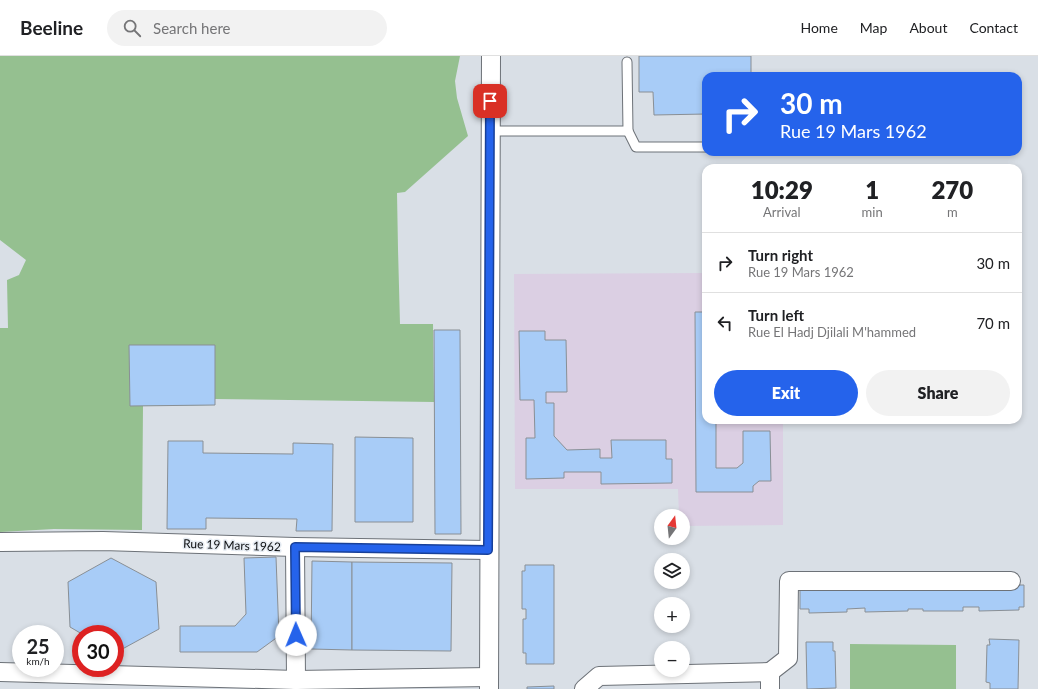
<!DOCTYPE html>
<html lang="en">
<head>
<meta charset="utf-8">
<style>
  :root { --surface:#fff; --page:#f2f2f2; --text:#202124; --muted:#757577; --line:#e0e0e0; --accent:#2563eb }
  body { margin:0; font-family:Lato,sans-serif; background:var(--page); color:var(--text); height:100vh; display:flex; flex-direction:column; font-size:15px; white-space:nowrap }
  * { box-sizing:border-box; margin:0 }
  p { font-size:13px; color:var(--muted) }
  .icon { flex:none; width:22px; height:22px; fill:none; stroke:currentColor; stroke-width:2; stroke-linecap:round; stroke-linejoin:round }
  .map { position:relative; flex:1; overflow:hidden }
  .details { position:absolute; left:702px; top:108px; width:320px; height:260px; display:flex; flex-direction:column; background:var(--surface); border-radius:12px; box-shadow:0 2px 6px #0003 }
  .details>* { flex:none }
  .top-card { position:absolute; left:702px; top:16px; width:320px; height:84px; border-radius:12px; box-shadow:0 2px 6px #0003; background:#2563eb; color:#fff; overflow:hidden }
  .needle { width:26px; rotate:15deg }
  .buttons { position:absolute; left:654px; top:453px; display:grid; gap:8px }
  .buttons a { display:grid; place-items:center; width:36px; height:36px; border-radius:50%; background:var(--surface); box-shadow:0 2px 6px #0003; font-size:20px }
  .speed { position:absolute; left:12px; top:569px; display:flex; gap:8px; font-size:20px; font-weight:700; text-align:center }
  .speed>* { display:grid; place-content:center; width:52px; height:52px; border-radius:50%; background:var(--surface); box-shadow:0 2px 6px #0003; line-height:1 }
  .speed small { font-size:10px; font-weight:400 }
  .speed .limit { border:6px solid #d22; background:#fff; color:#111 }
  .pin { position:absolute; display:grid; place-items:center; width:34px; height:34px; color:#fff; margin:-17px; border-radius:8px; box-shadow:0 2px 6px #0006 }
  .me { position:absolute; width:44px; margin:-22px; rotate:359deg; stroke-linejoin:round; filter:drop-shadow(0 0 3px #0008) }
  .turn { display:flex; align-items:center; gap:14px; height:84px; padding:0 12px; font-size:18px }
  .turn .icon { width:52px; height:52px; stroke-width:2.5 }
  .turn b { display:block; font-size:28px; line-height:34px }
  .eta { display:flex; justify-content:space-evenly; align-items:center; height:68px; text-align:center }
  .eta b { font-size:24px; font-weight:800; line-height:28px }
  .button { display:flex; gap:8px; margin-top:auto; padding:8px 12px }
  .button a { flex:1; height:46px; border-radius:24px; background:var(--accent); color:#fff; font-size:16px; font-weight:800; line-height:46px; text-align:center }
  .button a+a { background:var(--page); color:var(--text) }
  ul { padding:0; list-style:none }
  li { display:flex; align-items:center; gap:12px; height:60px; padding:0 12px; border-top:1px solid var(--line) }
  li div { flex:1 }
  li b { display:block; font-size:15px }
  li em { font-style:normal }
  header { display:flex; align-items:center; gap:24px; box-sizing:border-box; height:56px; padding:0 20px; background:var(--surface); border-bottom:1px solid var(--line) }
  header strong { font-size:19px }
  nav { display:flex; gap:22px; margin-inline-start:auto; font-size:14px }
  .search { width:280px; height:36px; background:var(--page); display:flex; align-items:center; gap:10px; box-sizing:border-box; padding:0 14px; border-radius:22px; color:var(--muted); font-size:15px }
  .map>svg:first-child { display:block }
  .education { fill:#dbcfe3 }
  .green { fill:#95c090 }
  .building { fill:#a8ccf7; stroke:#898f95 }
  .lines { fill:none; stroke-linecap:round; stroke-linejoin:round }
  .lane-casing { stroke:#6d7278; stroke-width:11 }
  .street-casing { stroke:#6d7278; stroke-width:20 }
  .lane { stroke:#fff; stroke-width:9 }
  .street { stroke:#fff; stroke-width:18 }
  .route-casing { stroke:#184099; stroke-width:10 }
  .route { stroke:#2563eb; stroke-width:7 }
  .labels { text-anchor:middle; dominant-baseline:central; stroke-width:3; stroke-linejoin:round; paint-order:stroke }
  .street-label { font-size:12px; fill:#0b0d0f; stroke:#e6ecf3 }
</style>
</head>
<body>
<header>
<strong>Beeline</strong>
<div class="search"><svg class="icon" aria-label="search" viewBox="0 0 24 24"><circle cx="10" cy="10" r="6"/><path d="M15 15l6 6"/></svg>Search here</div>
<nav><a>Home</a><a>Map</a><a>About</a><a>Contact</a></nav>
</header>
<div class="map">
<svg width="1038" height="633" viewBox="0 0 1038 633">
  <rect width="100%" height="100%" fill="#d9dfe6"/>
  <!-- education -->
  <path class="education" d="M706 217V364H783V469L683 470V460H679L678 433H515L514 218Z"/>
  <!-- green -->
  <g class="green">
    <path d="M0 0H460L455 25 457 42 468 80 405 136 397 137 398 193 400 268H433L434 346 215 343V349L143 350 142 474 54 473 0 476V272H8L7 224 19 219 26 204 0 184Z"/>
    <path d="M850 588 956 589V633H850Z"/>
  </g>
  <!-- building -->
  <g class="building">
    <path d="M639 0H751V20H706V58L654 59 653 36H639Z"/>
    <path d="M695 256H706V364H750H716V412H737L743 407V375H770L771 425H759L753 430V436H696Z"/>
    <path d="M434 274H460L461 478H435Z"/>
    <path d="M519 275H545V284H566L567 336H546V347H554V380L567 394 600 393V402H612L611 384H666V403H672V427L601 428V416H564V422L526 423V382H535L534 344H520Z"/>
    <path d="M129 289H215V349L130 350Z"/>
    <path d="M355 381 413 382V466H355Z"/>
    <path d="M168 385H203V397L293 398V387L333 388 332 475H296L297 463 206 462V473H167Z"/>
    <path d="M276 501 279 580 257 596H180V570H235L246 558 244 502Z"/>
    <path d="M111 502 156 526 159 573 115 597V578H82L70 571 68 526Z"/>
    <path d="M312 505 352 506V594L311 593Z"/>
    <path d="M352 506 452 507 451 595 352 594Z"/>
    <path d="M525 509H554V608H526V597H523V563H526V553H522V515H525Z"/>
    <path d="M1024 529V551H1019V554L979 555V551H963V555H923V553H908V555L865 556V552L847 553V556L809 557V553H800V531Z"/>
    <path d="M989 583 1019 584 1018 633H990V627L986 626 987 589H990Z"/>
    <path d="M806 586H833V595H835L836 632 807 633Z"/>
    <path d="M554 630V633H527V631Z"/>
  </g>
  <g class="lines">
    <!-- lane casing -->
    <g class="lane-casing">
      <g id="lane">
        <path d="M490 75H628L627 6"/>
        <path d="M628 75 636 91H706"/>
      </g>
    </g>
    <!-- street casing -->
    <g class="street-casing">
      <g id="street">
        <path d="M0 486 103 485 295 491 488 494"/>
        <path d="M295 491 296 624"/>
        <path d="M0 616 296 624 489 621"/>
        <path d="M489 633 491 0"/>
        <path d="M584 633 599 620 770 616"/>
        <path d="M770 633V616L788 602 789 525H1011"/>
      </g>
    </g>
    <!-- lane -->
    <use href="#lane" class="lane"/>
    <!-- street -->
    <use href="#street" class="street"/>
  </g>
  <g class="lines">
    <!-- route casing -->
    <g class="route-casing">
      <path id="route" d="M296 579 295 491 488 494 490 45"/>
    </g>
    <!-- route -->
    <use href="#route" class="route"/>
  </g>
  <g class="labels">
    <!-- street labels -->
    <g class="street-label">
      <text transform="translate(232 489) rotate(2)">Rue 19 Mars 1962</text>
    </g>
  </g>
</svg>
<div class="buttons">
<a><svg class="needle" viewBox="-14 -14 28 28"><path d="M0-13l5 13h-10z" fill="#e53935"/><path d="M0 13l5-13h-10z" fill="#757577"/></svg></a>
<a><svg class="icon" aria-label="layers" viewBox="0 0 24 24"><path d="M12 4l9 5-9 5-9-5zM3 14l9 5 9-5"/></svg></a>
<a>+</a>
<a>−</a>
</div>
<div class="speed"><div>25<small>km/h</small></div><div class="limit">30</div></div>
<div class="pin" style="left:490px;top:45px;background:#d93025"><svg class="icon" aria-label="arrive" viewBox="0 0 24 24"><path d="M6 21V4h12l-3 4 3 4H6"/></svg></div>
<svg class="me" style="left:296px;top:579px" viewBox="-20 -20 40 40"><circle r="19" fill="#fff"/><path d="M0-13L10 11 0 6-10 11z" fill="#2563eb"/></svg>
<div class="top-card">
<div class="turn"><svg class="icon" aria-label="right" viewBox="0 0 24 24"><path d="M7 20v-9h11M14 6l5 5-5 5"/></svg><div><b>30 m</b>Rue 19 Mars 1962</div></div>
</div>
<section class="details">
<div class="eta">
<div><b>10:29</b><p>Arrival</p></div>
<div><b>1</b><p>min</p></div>
<div><b>270</b><p>m</p></div>
</div>
<ul>
<li><svg class="icon" aria-label="right" viewBox="0 0 24 24"><path d="M7 20v-9h11M14 6l5 5-5 5"/></svg><div><b>Turn right</b><p>Rue 19 Mars 1962</p></div><em>30 m</em></li>
<li><svg class="icon" aria-label="left" viewBox="0 0 24 24"><path d="M17 20v-9H6M10 6l-5 5 5 5"/></svg><div><b>Turn left</b><p>Rue El Hadj Djilali M'hammed</p></div><em>70 m</em></li>
</ul>
<div class="button"><a>Exit</a><a>Share</a></div>
</section>
</div>
</body>
</html>
